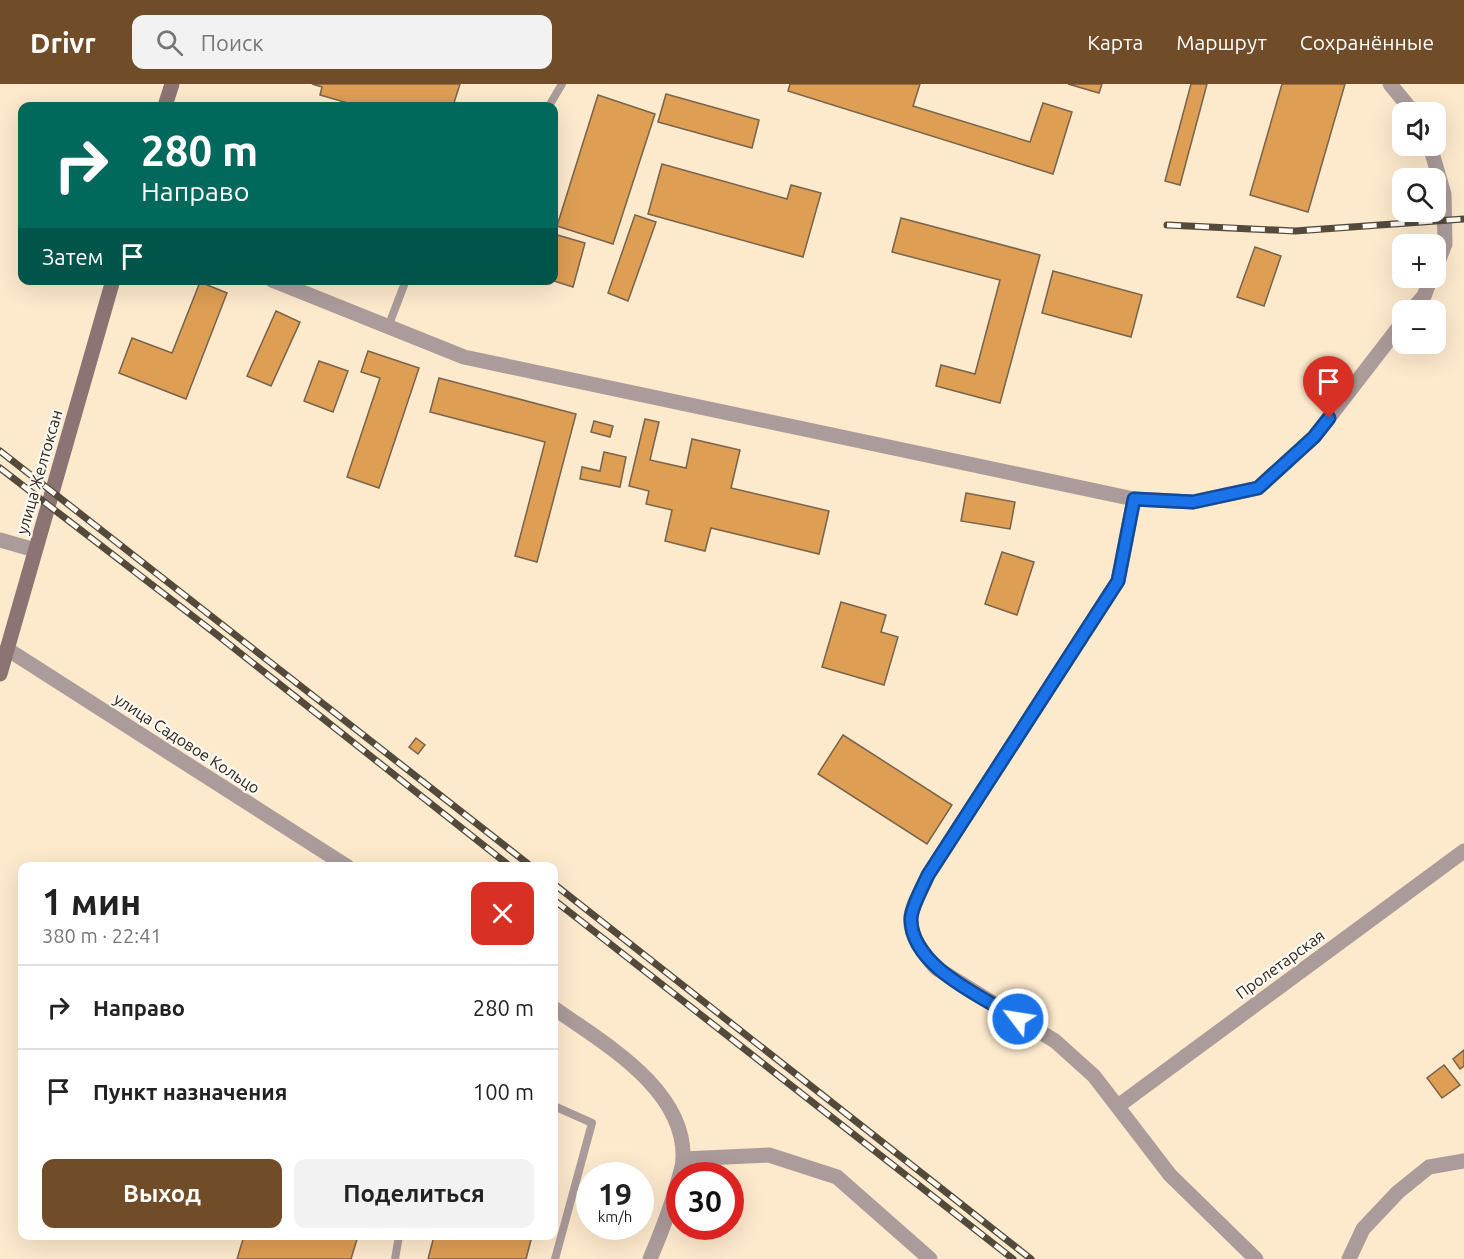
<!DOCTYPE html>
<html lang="ru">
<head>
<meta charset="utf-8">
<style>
  :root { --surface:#fff; --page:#f2f2f2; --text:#222; --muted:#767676; --line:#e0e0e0; --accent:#714c28 }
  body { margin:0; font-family:Ubuntu,sans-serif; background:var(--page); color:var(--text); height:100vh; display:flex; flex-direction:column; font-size:22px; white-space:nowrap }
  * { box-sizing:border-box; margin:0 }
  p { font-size:20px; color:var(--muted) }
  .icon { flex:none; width:33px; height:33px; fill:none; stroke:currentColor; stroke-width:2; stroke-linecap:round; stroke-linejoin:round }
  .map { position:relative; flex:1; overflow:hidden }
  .drawer { position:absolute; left:18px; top:778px; width:540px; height:378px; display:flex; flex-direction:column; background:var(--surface); border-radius:12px; box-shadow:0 6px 24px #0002 }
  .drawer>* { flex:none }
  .hud { position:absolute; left:18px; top:18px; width:540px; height:183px; border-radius:12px; box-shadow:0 6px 24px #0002; background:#00695c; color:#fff; overflow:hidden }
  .controls { position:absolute; left:1392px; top:18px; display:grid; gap:12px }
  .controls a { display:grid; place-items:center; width:54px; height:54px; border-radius:12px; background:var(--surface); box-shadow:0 6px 24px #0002; font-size:30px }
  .speed { position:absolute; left:576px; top:1078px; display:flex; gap:12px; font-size:30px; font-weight:700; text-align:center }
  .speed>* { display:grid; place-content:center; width:78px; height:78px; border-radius:50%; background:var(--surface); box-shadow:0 6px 24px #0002; line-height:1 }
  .speed small { font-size:15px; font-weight:400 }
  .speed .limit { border:9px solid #d22; background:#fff; color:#111 }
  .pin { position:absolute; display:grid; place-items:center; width:51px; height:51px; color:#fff; margin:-62px -26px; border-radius:50% 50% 50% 0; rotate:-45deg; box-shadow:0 0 6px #0007 }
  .pin .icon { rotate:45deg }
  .me { position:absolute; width:66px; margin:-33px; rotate:301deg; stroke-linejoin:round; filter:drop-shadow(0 0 4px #0008) }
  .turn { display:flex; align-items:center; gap:21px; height:126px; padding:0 24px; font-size:27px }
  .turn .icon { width:78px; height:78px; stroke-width:2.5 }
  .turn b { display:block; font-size:42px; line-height:51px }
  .then { display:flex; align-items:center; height:57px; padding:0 24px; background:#0003; gap:12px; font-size:22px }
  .round { display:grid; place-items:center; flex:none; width:63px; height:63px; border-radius:12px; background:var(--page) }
  .head { display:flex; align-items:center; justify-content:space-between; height:102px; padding:0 24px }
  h1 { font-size:36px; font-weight:700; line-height:45px }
  .button { display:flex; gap:12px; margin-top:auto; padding:12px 24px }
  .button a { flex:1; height:69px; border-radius:12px; background:var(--accent); color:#fff; font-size:24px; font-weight:700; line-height:69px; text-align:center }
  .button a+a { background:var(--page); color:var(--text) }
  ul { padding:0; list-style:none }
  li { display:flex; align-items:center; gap:18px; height:84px; padding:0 24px; border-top:2px solid var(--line) }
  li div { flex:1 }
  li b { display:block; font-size:22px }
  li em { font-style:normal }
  header { display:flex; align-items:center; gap:36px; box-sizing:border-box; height:84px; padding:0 30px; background:var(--accent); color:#fff }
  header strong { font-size:28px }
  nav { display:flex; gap:33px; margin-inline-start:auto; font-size:21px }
  .search { width:420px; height:54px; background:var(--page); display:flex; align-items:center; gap:15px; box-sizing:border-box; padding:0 21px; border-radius:12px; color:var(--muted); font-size:22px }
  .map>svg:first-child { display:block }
  .building { fill:#de9e54; stroke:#78634c; stroke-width:1.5 }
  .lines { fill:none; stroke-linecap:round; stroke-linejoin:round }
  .service { stroke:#ac9b9b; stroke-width:8 }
  .minor { stroke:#ac9b9b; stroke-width:15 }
  .tertiary { stroke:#ac9b9b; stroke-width:15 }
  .secondary { stroke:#8c7474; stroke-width:15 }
  .rail-casing { stroke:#544a3c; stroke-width:7 }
  .rail { stroke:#fdf9f3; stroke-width:4.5; stroke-dasharray:14; stroke-linecap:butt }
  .route-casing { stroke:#114b97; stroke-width:15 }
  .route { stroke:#1a73e8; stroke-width:10 }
  .labels { text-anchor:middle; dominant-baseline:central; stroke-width:4.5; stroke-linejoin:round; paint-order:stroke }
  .street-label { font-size:16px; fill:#2c251a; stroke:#fdf9f3 }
</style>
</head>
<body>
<header>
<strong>Drivr</strong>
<div class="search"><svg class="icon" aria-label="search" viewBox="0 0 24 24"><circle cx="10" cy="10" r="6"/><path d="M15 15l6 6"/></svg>Поиск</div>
<nav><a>Карта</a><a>Маршрут</a><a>Сохранённые</a></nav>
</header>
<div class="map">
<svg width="1464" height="1175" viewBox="0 0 1464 1175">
  <rect width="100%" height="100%" fill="#fde9cc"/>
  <!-- building -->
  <g class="building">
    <path d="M312 0H460L453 22H358L320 11 322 3Z"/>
    <path d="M790 0H920L913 22 1030 58 1043 19 1072 28 1053 90 788 7Z"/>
    <path d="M1068 0H1102L1099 9Z"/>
    <path d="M1191 0H1207L1180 101 1165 97Z"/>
    <path d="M1282 0H1345L1308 128 1250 111Z"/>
    <path d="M666 10 759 36 752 64 658 38Z"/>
    <path d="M598 11 655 30 613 160 557 142Z"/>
    <path d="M662 80 787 115 791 101 821 109 803 173 648 130Z"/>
    <path d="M635 131 656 138 628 217 608 209Z"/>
    <path d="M901 134 1040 171 1000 319 936 302 941 281 975 290 1000 196 892 168Z"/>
    <path d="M554 150 585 159 573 203 551 196H554Z"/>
    <path d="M1255 163 1281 172 1264 222 1237 213Z"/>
    <path d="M1053 187 1142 211 1131 253 1042 229Z"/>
    <path d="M200 198 227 209 186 315 119 289 132 254 172 269Z"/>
    <path d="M276 227 300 238 271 302 247 292Z"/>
    <path d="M368 267 419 284 379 404 347 393 380 294 361 288Z"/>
    <path d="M319 277 348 287 333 328 304 317Z"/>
    <path d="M439 294 576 330 537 478 515 472 545 358 430 328Z"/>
    <path d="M645 335 659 338 650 376 686 384 692 355 740 366 731 404 829 427 819 470 711 444 705 467 665 457 672 426 646 420 649 407 629 402Z"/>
    <path d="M594 337 613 342 610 353 591 348Z"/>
    <path d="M604 368 626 373 620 403 580 395 582 383 600 387Z"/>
    <path d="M966 409 1015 418 1010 445 961 437Z"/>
    <path d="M1002 468 1034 478 1017 531 985 520Z"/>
    <path d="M841 518 886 531 881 548 898 553 884 601 822 583Z"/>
    <path d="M843 651 952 721 927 760 818 690Z"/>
    <path d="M416 654 425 661 418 670 409 663Z"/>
    <path d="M1464 966V982L1460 985 1453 975Z"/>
    <path d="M1444 981 1460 1001 1442 1014 1427 994Z"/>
    <path d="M244 1152H358L351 1175H237Z"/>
    <path d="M434 1152H532L526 1175H428Z"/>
  </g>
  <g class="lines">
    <!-- service -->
    <g class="service">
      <path d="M549 22 562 0"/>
      <path d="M388 243 406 196"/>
      <path d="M554 1022 592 1039 555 1175"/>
      <path d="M395 1175 399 1152"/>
    </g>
    <!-- minor -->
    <g class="minor">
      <path d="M1390 0 1413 28"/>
      <path d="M1430 62 1444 110 1445 160 1436 183"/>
      <path d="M272 196 464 273 1134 415 1193 418 1258 404 1314 353 1402 239"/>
      <path d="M1412 226 1424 212 1431 194"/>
      <path d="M1134 415 1118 497 928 791C923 804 913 819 911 832 908 851 925 871 936 884L1055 957 1094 992 1170 1091 1256 1175"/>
      <path d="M1118 1022 1464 767"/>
      <path d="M683 1075 769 1071 837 1093 930 1175"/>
      <path d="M1349 1175 1363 1145 1398 1108 1429 1083 1464 1077"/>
    </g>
    <!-- tertiary -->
    <g class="tertiary">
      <path d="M0 456 35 466"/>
      <path d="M7 565 348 783"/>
      <path d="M554 924C603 959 686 1005 683 1075 683 1082 680 1090 678 1097 671 1124 661 1149 650 1175"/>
    </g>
    <!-- secondary -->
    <g class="secondary">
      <path d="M165 22 172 0"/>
      <path d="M0 590 113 196"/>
    </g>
    <!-- rail casing -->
    <g class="rail-casing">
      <g id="rail">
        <path d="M1167 141 1295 147 1464 135"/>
        <path d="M0 367 532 783"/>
        <path d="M0 384 216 550 511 783"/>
        <path d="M554 800 1031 1175"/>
        <path d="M554 816 1013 1175"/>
      </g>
    </g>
    <!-- rail -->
    <use href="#rail" class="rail"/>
  </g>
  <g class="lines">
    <!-- route casing -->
    <g class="route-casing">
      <path id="route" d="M1018 935C983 913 911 883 911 835 911 824 923 802 928 791L1118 497 1134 415 1193 418 1258 404 1314 353 1329 334"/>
    </g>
    <!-- route -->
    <use href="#route" class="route"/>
  </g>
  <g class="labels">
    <!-- street labels -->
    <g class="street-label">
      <text transform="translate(39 388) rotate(-74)">улица Желтоксан</text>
      <text transform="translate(187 659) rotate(33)">улица Садовое Кольцо</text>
      <text transform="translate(1280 880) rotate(-36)">Пролетарская</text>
    </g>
  </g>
</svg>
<div class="controls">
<a><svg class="icon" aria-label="sound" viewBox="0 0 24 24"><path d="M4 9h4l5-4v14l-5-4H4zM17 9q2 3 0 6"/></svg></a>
<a><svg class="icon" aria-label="search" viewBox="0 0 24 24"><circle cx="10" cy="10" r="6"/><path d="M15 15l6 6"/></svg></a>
<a>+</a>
<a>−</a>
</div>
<div class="speed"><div>19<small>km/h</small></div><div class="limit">30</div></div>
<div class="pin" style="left:1329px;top:334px;background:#d93025"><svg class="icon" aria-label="arrive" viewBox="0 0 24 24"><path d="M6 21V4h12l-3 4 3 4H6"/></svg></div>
<svg class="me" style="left:1018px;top:935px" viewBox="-20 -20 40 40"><circle r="17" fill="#1a73e8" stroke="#fff" stroke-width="3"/><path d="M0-11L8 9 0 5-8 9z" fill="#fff"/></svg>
<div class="hud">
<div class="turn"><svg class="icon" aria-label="right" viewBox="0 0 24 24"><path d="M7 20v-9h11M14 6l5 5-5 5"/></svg><div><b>280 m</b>Направо</div></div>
<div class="then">Затем<svg class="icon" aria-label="arrive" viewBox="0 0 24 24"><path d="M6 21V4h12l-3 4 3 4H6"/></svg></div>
</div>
<section class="drawer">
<div class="head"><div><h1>1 мин</h1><p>380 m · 22:41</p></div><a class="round" style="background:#d93025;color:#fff"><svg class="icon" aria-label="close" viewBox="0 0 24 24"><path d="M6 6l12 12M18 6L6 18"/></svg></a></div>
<ul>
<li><svg class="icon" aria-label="right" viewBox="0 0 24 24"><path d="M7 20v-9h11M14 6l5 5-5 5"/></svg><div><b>Направо</b></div><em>280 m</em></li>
<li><svg class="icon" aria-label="arrive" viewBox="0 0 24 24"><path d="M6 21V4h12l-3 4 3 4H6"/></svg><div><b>Пункт назначения</b></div><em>100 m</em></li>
</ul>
<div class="button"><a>Выход</a><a>Поделиться</a></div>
</section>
</div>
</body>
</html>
